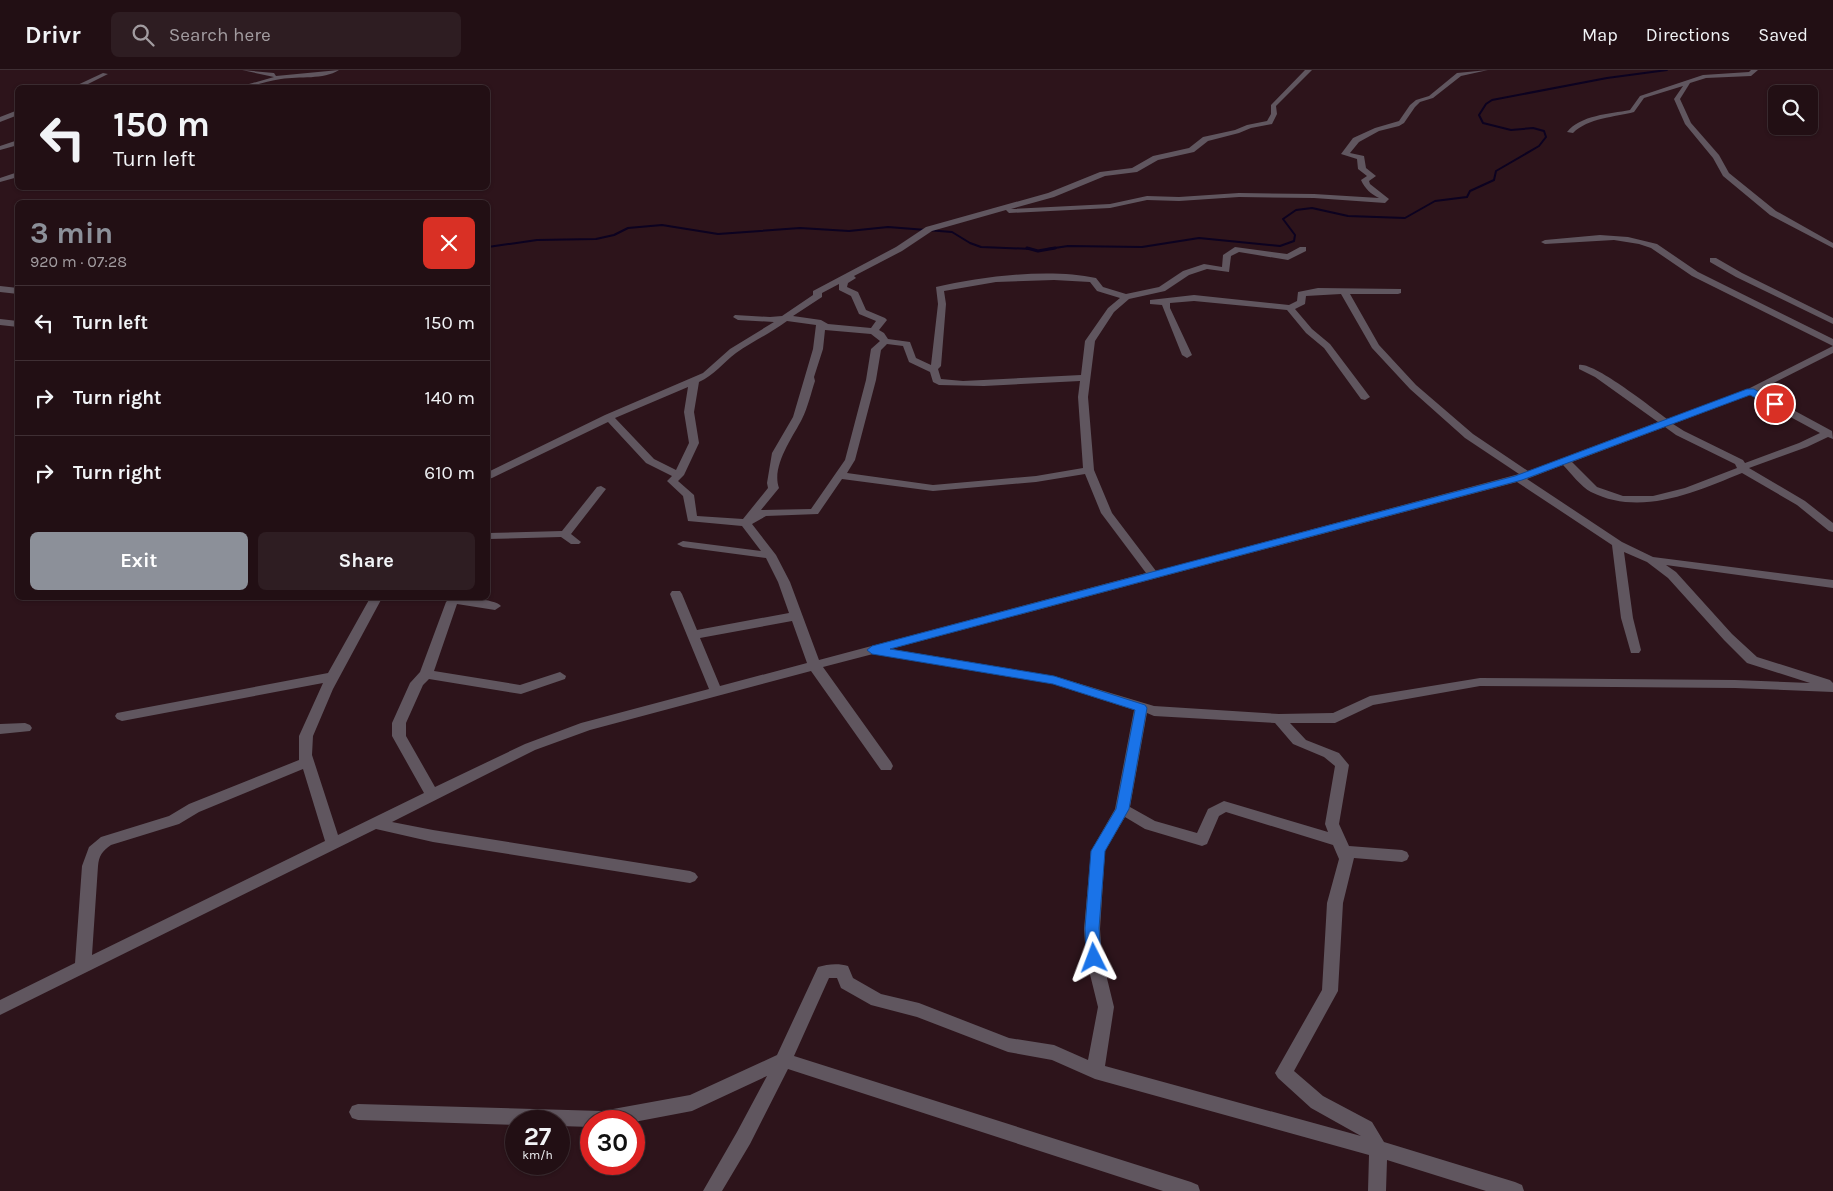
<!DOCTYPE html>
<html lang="en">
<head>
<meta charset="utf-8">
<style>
  :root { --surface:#220f14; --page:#2e1d22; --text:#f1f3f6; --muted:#a29ca0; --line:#3f2f34; --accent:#8c9099 }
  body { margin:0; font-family:Karla,sans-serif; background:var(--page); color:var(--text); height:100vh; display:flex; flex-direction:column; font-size:19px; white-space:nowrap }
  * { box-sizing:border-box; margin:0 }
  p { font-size:16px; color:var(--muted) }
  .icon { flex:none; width:28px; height:28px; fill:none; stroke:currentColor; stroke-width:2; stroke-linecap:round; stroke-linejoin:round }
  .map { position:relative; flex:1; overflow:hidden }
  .drawer { position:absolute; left:15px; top:130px; width:475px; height:400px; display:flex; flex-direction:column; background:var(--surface); border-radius:8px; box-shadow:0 1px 4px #0004,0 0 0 1px var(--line) }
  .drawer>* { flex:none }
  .guide { position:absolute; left:15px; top:15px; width:475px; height:105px; border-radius:8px; box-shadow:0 1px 4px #0004,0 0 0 1px var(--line); background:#220f14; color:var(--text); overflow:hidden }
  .buttons { position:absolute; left:1768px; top:15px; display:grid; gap:10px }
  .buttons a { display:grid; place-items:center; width:50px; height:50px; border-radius:8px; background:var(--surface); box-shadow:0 1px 4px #0004,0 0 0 1px var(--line); font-size:25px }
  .speed { position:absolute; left:505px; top:1040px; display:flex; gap:10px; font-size:25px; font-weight:700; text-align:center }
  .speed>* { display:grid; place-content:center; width:65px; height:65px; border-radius:50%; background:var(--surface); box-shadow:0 1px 4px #0004,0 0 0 1px var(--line); line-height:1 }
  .speed small { font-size:12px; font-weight:400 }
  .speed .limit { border:8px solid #d22; background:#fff; color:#111 }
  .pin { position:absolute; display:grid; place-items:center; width:42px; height:42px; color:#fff; margin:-21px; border:2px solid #fff; border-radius:50%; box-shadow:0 1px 5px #0007 }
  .me { position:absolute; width:55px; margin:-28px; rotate:357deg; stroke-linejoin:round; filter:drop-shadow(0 0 4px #0008) }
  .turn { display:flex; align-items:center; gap:18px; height:105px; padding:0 15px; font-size:22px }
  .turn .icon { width:65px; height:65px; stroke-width:2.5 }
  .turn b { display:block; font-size:35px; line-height:42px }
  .round { display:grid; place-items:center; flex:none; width:52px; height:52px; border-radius:8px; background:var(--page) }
  .summary { display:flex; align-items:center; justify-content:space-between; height:85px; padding:0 15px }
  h1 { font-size:30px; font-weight:700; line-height:38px; color:var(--accent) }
  .button { display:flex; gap:10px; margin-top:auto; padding:10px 15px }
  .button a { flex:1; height:58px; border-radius:8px; background:var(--accent); color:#fff; font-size:20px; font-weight:700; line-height:58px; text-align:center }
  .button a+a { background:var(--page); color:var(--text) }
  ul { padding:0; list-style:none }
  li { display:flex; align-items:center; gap:15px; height:75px; padding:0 15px; border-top:1px solid var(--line) }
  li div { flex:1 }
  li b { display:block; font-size:19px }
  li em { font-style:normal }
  header { display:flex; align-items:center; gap:30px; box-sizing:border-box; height:70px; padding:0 25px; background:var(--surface); border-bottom:1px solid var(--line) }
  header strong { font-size:24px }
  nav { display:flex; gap:28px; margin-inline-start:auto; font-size:18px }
  .search { width:350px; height:45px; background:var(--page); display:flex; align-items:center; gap:12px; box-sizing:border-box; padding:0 18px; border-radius:8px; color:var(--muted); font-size:19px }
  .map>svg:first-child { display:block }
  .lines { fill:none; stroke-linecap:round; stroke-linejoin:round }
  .stream-far1 { stroke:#0c0220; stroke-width:2 }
  .stream { stroke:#0c0220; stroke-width:3 }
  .street { fill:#60565f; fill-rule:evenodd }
  .route { fill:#1a73e8; stroke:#114b97 }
</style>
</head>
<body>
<header>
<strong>Drivr</strong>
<div class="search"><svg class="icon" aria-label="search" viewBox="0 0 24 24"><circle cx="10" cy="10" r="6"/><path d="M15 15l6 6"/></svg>Search here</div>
<nav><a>Map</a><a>Directions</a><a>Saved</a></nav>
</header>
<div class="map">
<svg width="1833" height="1121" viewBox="0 0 1833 1121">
  <rect width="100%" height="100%" fill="#2d141b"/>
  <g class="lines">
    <!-- stream-far1 -->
    <g class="stream-far1">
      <path d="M488 177 537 170 596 169 614 165 628 158 662 155 718 164 800 158 849 161 888 157 952 162 970 173 981 177 1032 179"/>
      <path d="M1048 179 1068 176 1142 177 1199 168 1280 176 1294 171 1295 165 1283 149 1296 140 1312 138 1348 146 1405 148 1435 131 1467 127 1470 121 1494 110 1496 101 1539 76 1546 67 1544 61 1533 58 1511 60 1483 53 1479 45 1486 34 1492 30 1607 8 1667 0"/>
    </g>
    <!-- stream -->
    <path class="stream" d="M1027 178 1038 181 1055 178"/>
    <!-- street -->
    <g class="street">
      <path d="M242 0 274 3 276 6 339 0C323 10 300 6 281 9 265 11 251 18 235 18L274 7Z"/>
      <path d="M1305 0H1312L1276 36 1277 44 1272 54 1251 58 1239 63 1208 71 1194 82 1158 90 1137 102 1105 106 1054 127 1011 139 1110 134 1147 126 1179 127 1239 123 1314 124 1379 128C1371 124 1365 119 1361 110L1367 106 1358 99 1357 89 1341 84 1353 68 1375 58 1399 51 1410 35 1416 30 1429 26 1457 3 1488 0 1461 6 1433 28 1420 32 1415 37 1404 53 1399 56 1379 61 1359 72 1350 83 1364 86 1366 98 1376 106 1369 111 1370 114 1389 129 1385 133 1314 128 1239 127 1179 131 1147 130 1110 138 1009 143 1006 140 932 161 902 181 854 206 856 208 848 213 847 217 858 222 866 240 885 248 887 250 879 260 884 263 888 269 910 272 916 288 931 295 938 234 936 217C982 206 1050 198 1096 208L1103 217 1126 224 1159 217 1183 201 1204 194 1222 197 1223 185 1235 177 1287 184 1300 177H1306V181L1288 190 1239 182 1231 186 1229 202 1207 199 1189 205 1165 221 1129 229 1114 242 1095 271 1088 327 1094 400 1112 443 1156 501 1519 404 1465 368 1410 319 1372 278 1341 224 1306 226 1305 234 1295 239 1312 259 1330 274 1370 327 1365 330 1361 329 1324 278 1306 263 1287 240 1194 231 1170 233V238L1192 285 1187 288 1182 285 1162 235 1150 234V230L1194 225 1289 235 1297 231 1298 222 1318 218 1401 219V223L1398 224H1350L1379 275 1416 315 1473 364 1528 401 1658 352 1595 307 1579 299V295C1594 292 1652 338 1667 349L1748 319 1833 276V283L1758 321 1832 361 1833 369 1828 367 1807 377 1749 398 1805 431 1833 453V462L1829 461 1797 435 1742 403C1695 422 1641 447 1591 422 1581 417 1571 403 1563 395L1527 409 1622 472 1653 487 1833 510V518L1666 495 1676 502 1732 564 1757 587 1830 610 1833 613V622L1735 618 1480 616 1373 635 1335 653H1290L1306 670 1339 683 1349 695 1339 754 1349 776 1402 780 1407 782 1409 786 1407 790 1402 792 1354 788 1343 833 1338 921 1294 1001 1323 1026 1372 1052 1384 1072 1515 1112 1522 1115 1524 1121H1486L1387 1090 1386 1121H1368L1369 1085 1095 1009 1052 990 1008 982 917 947 871 935 841 918 837 908H829L794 986 1191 1112 1198 1115 1200 1121H1163L788 999 750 1074 722 1121H703L737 1062 767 1006 692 1041 634 1052 591 1051V1057L559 1056V1051H516V1055L358 1050 352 1048 349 1042 352 1036 358 1034 602 1041 690 1025 777 985 818 897C827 894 839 893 848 896L853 908 881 924 919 933 1009 968 1054 975 1088 990 1098 937 1086 888 1084 859 1091 781 1115 739 1134 640 1053 614 873 584 823 597 891 692 893 696 891 700H881L811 601 590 660 535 680 392 752 433 760 690 801 695 803 698 807 695 811 690 813 433 772 376 759 0 945V930L75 893 82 796 89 777 101 767 169 746 189 734 299 690V666L323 613 122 651 117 649 115 646 117 643 328 603 370 528H382L333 619 313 666 312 685 338 765 424 723 392 666V653L410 613 420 602 446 532 450 528C461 528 494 528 501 536L495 540 457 534 434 601 520 615 560 602 566 606 565 609 521 624 429 609 423 615 406 653V666L435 717 525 674 581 653 709 619 670 524 672 521H680L682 524 697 560 789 543 778 512 766 488 683 477 677 474 683 471 761 481 742 456 688 451 683 426 667 411 672 406 646 393 608 352 492 408 488 409V402L605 345 703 303 730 279 774 252 738 250 733 247 735 245 770 247 782 246 813 225V221L896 177 926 157 1048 123 1100 102 1132 98 1153 86 1189 78 1203 67 1235 60 1247 55 1267 51 1271 44V35ZM1054 210 1090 212 1097 221 1120 228 1108 238 1085 271 1081 305 963 311 941 309 938 299 941 296 946 234 944 221 996 212ZM839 214V220L851 226 859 244 876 251 871 258 828 254 821 250 793 246 822 227V223ZM787 251 816 255 813 279 793 347 772 383 767 413 768 418 743 449 697 446 694 425 678 411 684 405 699 373 694 342 699 312C714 305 723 293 736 283 753 271 771 263 787 251ZM825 260 871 264 880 271 871 279 866 310 845 390 811 439 761 440 779 418C771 396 793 367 802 349 808 337 811 323 815 311L814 307 823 279ZM887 274 903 276 909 292 930 302 933 312 939 315 984 316 1080 311 1078 327 1083 398 1036 406 933 415 847 403 855 390 876 310 881 280ZM688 317 684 342 689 373 676 400 654 389 615 348ZM1750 325 1820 363 1799 373 1745 393 1743 390 1684 361 1673 354ZM1665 357 1676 365 1735 394 1737 398 1685 418 1653 426H1623L1597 417 1572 392ZM1085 404 1101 443 1146 503 819 590 790 512 776 485 752 454 766 446 818 444 842 409 933 421 1036 412ZM1517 412 1612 475 1621 548 1631 583H1639L1641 580 1633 548 1624 482 1647 492 1668 508 1724 570 1747 593 1810 613 1735 610 1480 608 1370 626 1333 643 1279 644 1154 636 1054 606 891 579ZM792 551 807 593 720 616 700 568ZM1147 643 1154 646 1275 653 1293 674 1324 687 1335 696 1325 754 1328 762 1224 731 1208 739 1197 763 1155 751 1130 737ZM303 699 325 771 92 885 98 796C99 786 102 781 111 775L179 754 199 742ZM1226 742 1333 775 1339 789 1327 833 1322 920 1275 1003 1278 1008 1311 1038 1361 1066 1105 996 1114 937 1102 888 1100 859 1105 781 1125 747 1145 759 1202 776 1207 774 1219 746Z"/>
      <path d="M1751 0H1758L1751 6 1706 8 1690 13 1680 29 1691 53 1719 85 1729 103 1776 141 1833 173V178L1770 145 1723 106 1713 88 1685 54 1674 29 1683 16 1644 28 1634 42C1615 47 1588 48 1573 63L1567 62C1581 45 1609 44 1630 40L1640 26 1703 5 1749 2Z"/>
      <path d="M103 3 108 4 80 18H71Z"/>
      <path d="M18 40V45L0 52V47Z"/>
      <path d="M18 70V75L0 80V76Z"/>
      <path d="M18 102V107L0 112V108Z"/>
      <path d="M1600 165 1628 167 1657 174 1698 202 1833 269V276L1692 206 1651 178 1639 174 1614 170 1545 174 1541 172 1545 170Z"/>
      <path d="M1710 188H1716L1742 203 1833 248V254L1736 207 1710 192Z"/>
      <path d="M0 216 18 218V224L0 222Z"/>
      <path d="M0 249 18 251V257L0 255Z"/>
      <path d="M601 416 606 419 571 464 581 472 579 474H571L561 467 488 469V463L562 461 597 417Z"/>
      <path d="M25 653 30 655 32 658 30 661 0 664V654Z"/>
    </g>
  </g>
  <!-- route -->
  <path class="route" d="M1747 319H1754L1780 334 1775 337 1772 336 1750 325 1522 410 890 579 1054 606 1145 635 1147 638 1129 739 1105 781 1099 858 1101 888 1099 892 1094 894 1089 892 1086 888 1085 858 1091 781 1116 739 1135 640 1053 614 872 584 867 580 872 576 1515 406Z"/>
</svg>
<div class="buttons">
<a><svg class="icon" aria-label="search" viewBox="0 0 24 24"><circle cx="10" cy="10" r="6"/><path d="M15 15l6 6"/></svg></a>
</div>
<div class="speed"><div>27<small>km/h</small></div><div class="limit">30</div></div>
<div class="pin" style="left:1775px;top:334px;background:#d93025"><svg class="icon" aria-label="arrive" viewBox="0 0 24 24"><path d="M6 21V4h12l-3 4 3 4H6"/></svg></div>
<svg class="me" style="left:1094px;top:888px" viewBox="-20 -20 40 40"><path d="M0-17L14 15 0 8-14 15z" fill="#1a73e8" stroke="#fff" stroke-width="4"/></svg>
<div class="guide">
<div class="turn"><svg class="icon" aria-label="left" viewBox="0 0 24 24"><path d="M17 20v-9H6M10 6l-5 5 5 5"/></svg><div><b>150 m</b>Turn left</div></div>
</div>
<section class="drawer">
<div class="summary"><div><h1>3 min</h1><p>920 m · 07:28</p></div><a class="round" style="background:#d93025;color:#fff"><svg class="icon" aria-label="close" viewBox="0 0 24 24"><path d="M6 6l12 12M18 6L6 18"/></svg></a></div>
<ul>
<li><svg class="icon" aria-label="left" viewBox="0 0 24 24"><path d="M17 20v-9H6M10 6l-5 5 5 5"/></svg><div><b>Turn left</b></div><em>150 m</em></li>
<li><svg class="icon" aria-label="right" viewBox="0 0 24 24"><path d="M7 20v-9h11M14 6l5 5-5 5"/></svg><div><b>Turn right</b></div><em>140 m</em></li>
<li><svg class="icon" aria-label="right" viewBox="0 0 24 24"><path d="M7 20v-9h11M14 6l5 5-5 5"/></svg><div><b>Turn right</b></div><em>610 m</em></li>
</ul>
<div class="button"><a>Exit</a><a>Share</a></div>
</section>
</div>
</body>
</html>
